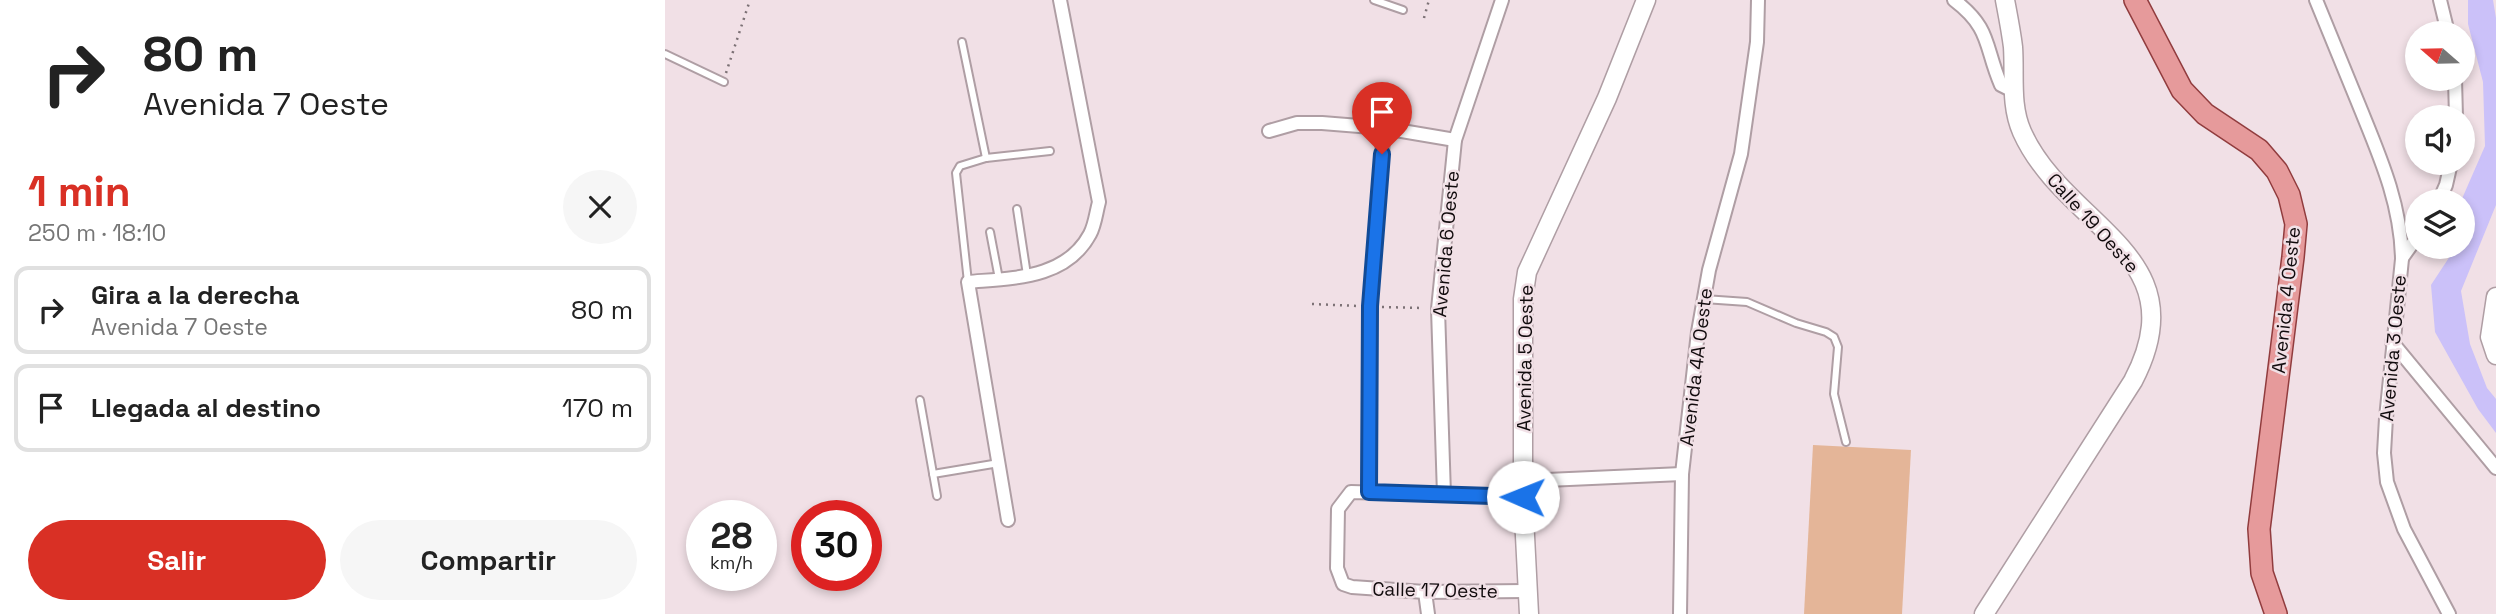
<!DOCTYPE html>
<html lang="es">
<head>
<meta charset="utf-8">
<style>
  :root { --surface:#fff; --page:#f6f6f6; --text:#222; --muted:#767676; --line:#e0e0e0; --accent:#d93025 }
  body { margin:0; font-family:"Space Grotesk",sans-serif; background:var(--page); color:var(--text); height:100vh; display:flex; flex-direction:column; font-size:26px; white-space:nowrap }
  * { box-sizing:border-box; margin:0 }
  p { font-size:23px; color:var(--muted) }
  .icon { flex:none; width:38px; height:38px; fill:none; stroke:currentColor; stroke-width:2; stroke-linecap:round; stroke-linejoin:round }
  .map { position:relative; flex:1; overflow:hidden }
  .side { display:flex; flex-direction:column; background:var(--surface); width:665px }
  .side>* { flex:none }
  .banner { background:#fff; color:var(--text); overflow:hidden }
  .needle { width:46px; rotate:290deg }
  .buttons { position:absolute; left:1740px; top:21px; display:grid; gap:14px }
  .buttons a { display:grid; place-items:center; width:70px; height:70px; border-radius:50%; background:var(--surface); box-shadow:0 4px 10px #0003; font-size:35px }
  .speed { position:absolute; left:21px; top:500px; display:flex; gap:14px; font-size:35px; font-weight:700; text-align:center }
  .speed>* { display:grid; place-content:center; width:91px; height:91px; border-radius:50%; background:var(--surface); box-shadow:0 4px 10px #0003; line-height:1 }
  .speed small { font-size:18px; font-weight:400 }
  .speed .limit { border:10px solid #d22; background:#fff; color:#111 }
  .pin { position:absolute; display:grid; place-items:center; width:60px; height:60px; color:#fff; margin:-72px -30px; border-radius:50% 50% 50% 0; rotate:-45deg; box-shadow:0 0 7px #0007 }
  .pin .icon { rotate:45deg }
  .me { position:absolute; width:77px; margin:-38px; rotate:271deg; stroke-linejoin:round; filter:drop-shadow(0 0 5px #0008) }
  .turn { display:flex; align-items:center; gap:24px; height:147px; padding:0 28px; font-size:32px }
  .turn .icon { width:91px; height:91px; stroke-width:2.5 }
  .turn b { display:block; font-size:49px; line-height:60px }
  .round { display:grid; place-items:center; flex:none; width:74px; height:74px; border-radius:37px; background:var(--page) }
  .headline { display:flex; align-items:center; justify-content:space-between; height:119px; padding:0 28px }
  h1 { font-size:42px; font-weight:700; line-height:52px; color:var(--accent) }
  .primary-button { display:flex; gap:14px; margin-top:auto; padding:14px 28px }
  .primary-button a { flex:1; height:80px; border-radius:42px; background:var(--accent); color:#fff; font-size:28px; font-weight:700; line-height:80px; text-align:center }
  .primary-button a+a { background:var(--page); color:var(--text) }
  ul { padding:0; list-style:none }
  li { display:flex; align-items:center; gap:21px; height:88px; margin:0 14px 10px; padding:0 14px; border:4px solid var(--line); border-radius:14px }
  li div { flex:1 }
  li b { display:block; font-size:26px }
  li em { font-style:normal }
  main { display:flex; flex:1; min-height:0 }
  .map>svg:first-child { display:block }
  .green { fill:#e4b598 }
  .water { fill:#cbc1f9 }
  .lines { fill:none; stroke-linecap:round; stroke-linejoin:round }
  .lane-casing { stroke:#af9ea4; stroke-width:10 }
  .street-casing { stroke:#af9ea4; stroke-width:16 }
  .secondary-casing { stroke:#af9ea4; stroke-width:21 }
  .primary-casing { stroke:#913c3e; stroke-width:24 }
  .path { stroke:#7c7175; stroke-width:2.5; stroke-dasharray:2 5; stroke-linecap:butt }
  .lane { stroke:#fff; stroke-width:6 }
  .street { stroke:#fff; stroke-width:12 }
  .secondary { stroke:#fff; stroke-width:18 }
  .primary { stroke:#e69a9b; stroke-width:21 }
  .route-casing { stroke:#114b97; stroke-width:18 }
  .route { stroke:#1a73e8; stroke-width:12 }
  .labels { text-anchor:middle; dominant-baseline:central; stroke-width:5; stroke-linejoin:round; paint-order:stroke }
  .street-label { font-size:19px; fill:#110b0d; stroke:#f1e0e6 }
</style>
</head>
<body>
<main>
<section class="side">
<div class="banner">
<div class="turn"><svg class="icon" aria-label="right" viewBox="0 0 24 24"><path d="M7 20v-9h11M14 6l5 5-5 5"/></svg><div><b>80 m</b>Avenida 7 Oeste</div></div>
</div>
<div class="headline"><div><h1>1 min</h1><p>250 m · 18:10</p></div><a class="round"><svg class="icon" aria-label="close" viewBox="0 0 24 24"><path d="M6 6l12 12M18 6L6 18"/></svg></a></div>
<ul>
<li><svg class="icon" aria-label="right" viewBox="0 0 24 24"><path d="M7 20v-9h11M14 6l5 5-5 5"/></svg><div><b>Gira a la derecha</b><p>Avenida 7 Oeste</p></div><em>80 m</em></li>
<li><svg class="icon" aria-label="arrive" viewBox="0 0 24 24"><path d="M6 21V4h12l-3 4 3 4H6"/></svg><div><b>Llegada al destino</b></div><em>170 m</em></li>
</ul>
<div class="primary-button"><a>Salir</a><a>Compartir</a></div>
</section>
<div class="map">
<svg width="1831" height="614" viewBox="0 0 1831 614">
  <rect width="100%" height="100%" fill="#f1e0e6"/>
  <!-- green -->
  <path class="green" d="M1148 445 1246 450 1237 614H1139Z"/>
  <!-- water -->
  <path class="water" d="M1803 0H1828L1831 18V205L1796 291 1805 344 1822 388 1831 399V433L1813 409 1770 332 1766 285 1791 247H1797L1796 201 1820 146 1818 82 1803 24Z"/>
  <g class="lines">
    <!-- lane casing -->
    <g class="lane-casing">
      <g id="lane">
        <path d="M709 0 738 10"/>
        <path d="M297 42 321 158"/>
        <path d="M0 54 59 82"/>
        <path d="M352 209 362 275"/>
        <path d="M325 232 334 279"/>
        <path d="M303 282 291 173 295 166 321 158 385 151"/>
        <path d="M1039 299 1082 302 1131 323 1161 332 1169 337 1173 347 1169 394 1181 442"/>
        <path d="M255 400 272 496"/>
        <path d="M268 474 334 463"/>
      </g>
    </g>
    <!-- street casing -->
    <g class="street-casing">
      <g id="street">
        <path d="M1289 0C1327 29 1319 46 1336 85L1348 91"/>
        <path d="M1651 0C1666 37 1681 73 1696 110 1716 159 1736 205 1737 259L1721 418 1719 453 1722 482 1739 529 1784 614"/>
        <path d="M1775 0 1783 33"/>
        <path d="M1790 79 1791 117"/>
        <path d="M604 131 632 123H657L719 128 790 140"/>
        <path d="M1774 201 1781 185 1786 163"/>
        <path d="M1737 258 1752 237"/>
        <path d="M1727 342 1831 468"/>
        <path d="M859 481 1017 474"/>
        <path d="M704 492 705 306 719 128"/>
        <path d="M779 495 773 309 790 140 837 0"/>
        <path d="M858 497 686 492 673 509 672 568 678 584 687 587 760 592 862 591"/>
        <path d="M343 520 303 282C348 278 401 279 425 234 430 225 431 213 434 202L395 0"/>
        <path d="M760 592 763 614"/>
        <path d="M1015 614 1017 474 1033 332 1044 270 1076 154 1092 42 1093 0"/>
      </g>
    </g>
    <!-- secondary casing -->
    <g class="secondary-casing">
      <g id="secondary">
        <path d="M1831 297 1825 337 1831 355"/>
        <path d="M864 614 858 497V299L862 272 942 98 981 0"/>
        <path d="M1319 614 1468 381C1535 254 1400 228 1357 132 1345 105 1350 76 1348 47 1346 31 1343 16 1340 0"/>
      </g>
    </g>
    <!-- primary casing -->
    <g class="primary-casing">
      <path id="primary" d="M1470 0 1517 90 1540 114 1594 150 1612 171 1624 195 1631 224 1628 257 1594 529 1597 573 1611 614"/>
    </g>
    <!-- path -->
    <g class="path">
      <path d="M759 18 764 0"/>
      <path d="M61 73 85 0"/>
      <path d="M647 304 693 306"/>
      <path d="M717 307 759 308"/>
    </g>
    <!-- lane -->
    <use href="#lane" class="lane"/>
    <!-- street -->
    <use href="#street" class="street"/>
    <!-- secondary -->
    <use href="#secondary" class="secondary"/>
    <!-- primary -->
    <use href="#primary" class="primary"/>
  </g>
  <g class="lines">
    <!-- route casing -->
    <g class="route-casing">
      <path id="route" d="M717 154 705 306 704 492 858 497"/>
    </g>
    <!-- route -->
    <use href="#route" class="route"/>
  </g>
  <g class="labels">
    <!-- street labels -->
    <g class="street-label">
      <text transform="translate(1428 223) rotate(48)">Calle 19 Oeste</text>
      <text transform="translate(781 244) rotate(-85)">Avenida 6 Oeste</text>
      <text transform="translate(1621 300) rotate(-84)">Avenida 4 Oeste</text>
      <text transform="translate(1728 348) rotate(-85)">Avenida 3 Oeste</text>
      <text transform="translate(860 358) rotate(-89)">Avenida 5 Oeste</text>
      <text transform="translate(1031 367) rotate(-83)">Avenida 4A Oeste</text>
      <text transform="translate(770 590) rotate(1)">Calle 17 Oeste</text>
    </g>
  </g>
</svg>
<div class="buttons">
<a><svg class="needle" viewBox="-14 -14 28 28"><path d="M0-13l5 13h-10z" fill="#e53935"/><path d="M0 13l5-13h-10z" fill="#767676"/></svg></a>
<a><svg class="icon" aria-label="sound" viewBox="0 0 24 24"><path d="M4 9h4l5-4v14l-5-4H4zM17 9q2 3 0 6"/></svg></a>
<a><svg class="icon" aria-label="layers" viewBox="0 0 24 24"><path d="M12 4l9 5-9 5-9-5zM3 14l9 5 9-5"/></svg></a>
</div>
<div class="speed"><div>28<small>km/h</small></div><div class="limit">30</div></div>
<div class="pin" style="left:717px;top:154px;background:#d93025"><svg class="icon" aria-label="arrive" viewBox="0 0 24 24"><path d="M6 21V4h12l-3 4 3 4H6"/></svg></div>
<svg class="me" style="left:858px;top:497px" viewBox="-20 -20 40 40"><circle r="19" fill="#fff"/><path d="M0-13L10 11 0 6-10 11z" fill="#1a73e8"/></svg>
</div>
</main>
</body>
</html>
